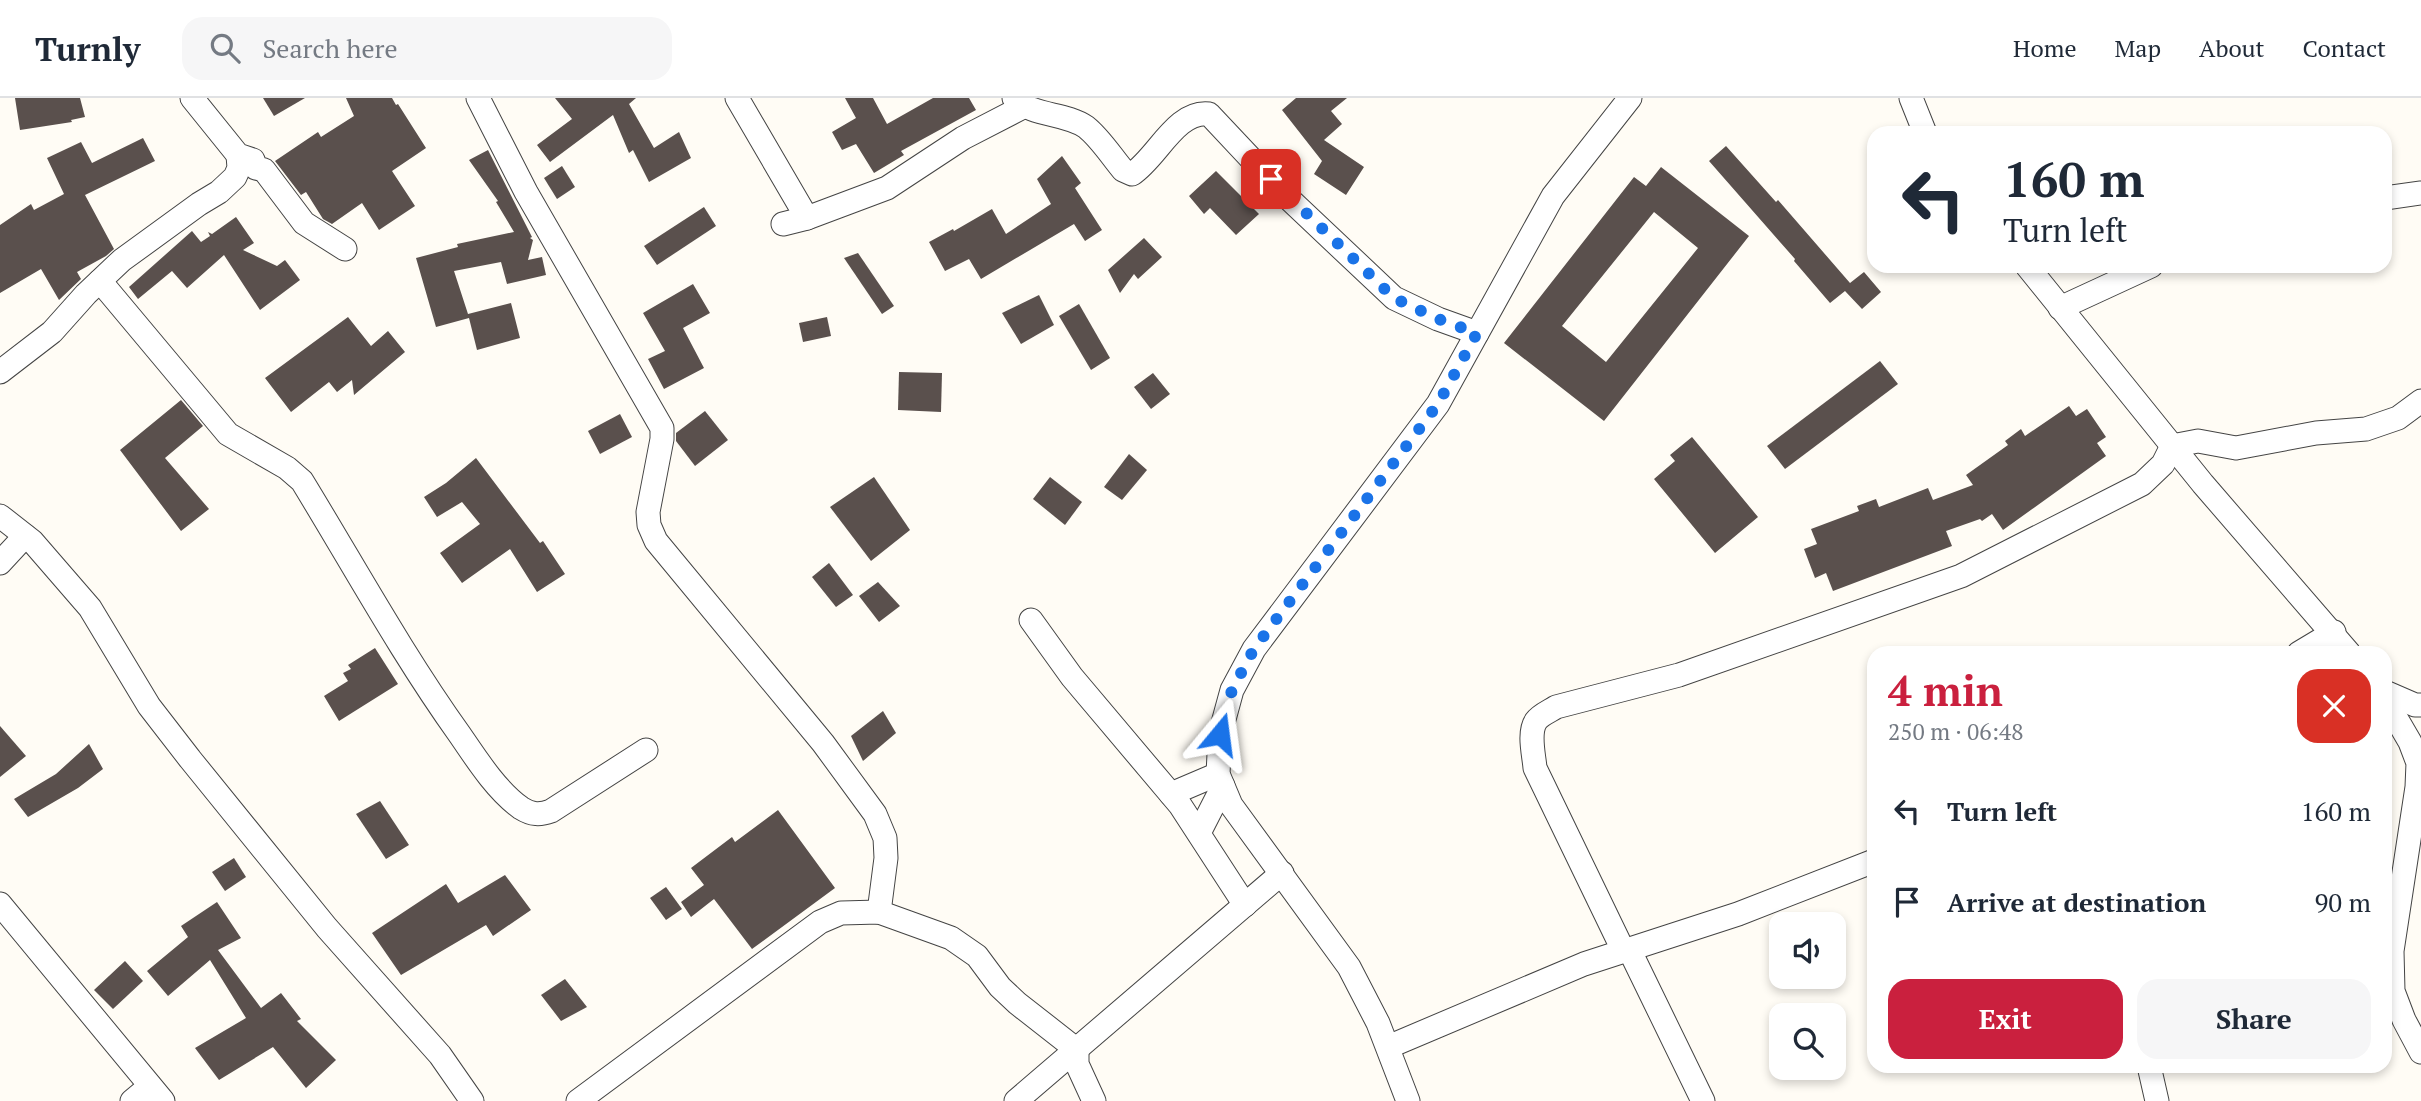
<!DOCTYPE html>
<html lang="en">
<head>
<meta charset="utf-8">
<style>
  :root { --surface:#fff; --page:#f6f6f7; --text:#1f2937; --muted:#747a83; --line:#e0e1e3; --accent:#ca203e }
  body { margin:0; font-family:"PT Serif",serif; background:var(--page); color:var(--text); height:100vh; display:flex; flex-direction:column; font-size:26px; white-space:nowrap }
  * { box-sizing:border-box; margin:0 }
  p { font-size:23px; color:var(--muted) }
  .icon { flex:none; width:38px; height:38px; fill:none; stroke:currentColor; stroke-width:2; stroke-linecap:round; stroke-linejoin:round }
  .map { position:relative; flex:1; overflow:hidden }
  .drawer { position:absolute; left:1867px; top:548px; width:525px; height:427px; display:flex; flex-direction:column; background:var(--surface); border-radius:21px; box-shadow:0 4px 10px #0003 }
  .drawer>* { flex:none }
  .guide { position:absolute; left:1867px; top:28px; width:525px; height:147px; border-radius:21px; box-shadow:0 4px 10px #0003; background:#fff; color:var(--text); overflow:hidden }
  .fabs { position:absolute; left:1769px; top:814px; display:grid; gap:14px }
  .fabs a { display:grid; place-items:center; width:77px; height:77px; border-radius:14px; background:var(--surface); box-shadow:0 4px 10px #0003; font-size:35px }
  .pin { position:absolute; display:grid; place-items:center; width:60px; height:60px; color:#fff; margin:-30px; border-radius:14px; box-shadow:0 4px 10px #0006 }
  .me { position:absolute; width:77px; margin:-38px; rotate:16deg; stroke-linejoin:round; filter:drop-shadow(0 0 5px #0008) }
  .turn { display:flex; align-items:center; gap:24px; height:147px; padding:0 21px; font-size:32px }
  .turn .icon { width:91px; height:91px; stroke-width:2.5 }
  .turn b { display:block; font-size:49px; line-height:60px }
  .round { display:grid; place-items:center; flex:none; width:74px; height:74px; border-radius:21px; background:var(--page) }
  .head { display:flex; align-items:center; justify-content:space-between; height:119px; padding:0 21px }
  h1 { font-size:42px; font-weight:700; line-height:52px; color:var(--accent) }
  .cta { display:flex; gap:14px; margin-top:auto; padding:14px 21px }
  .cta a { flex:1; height:80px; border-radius:21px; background:var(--accent); color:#fff; font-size:28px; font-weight:700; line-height:80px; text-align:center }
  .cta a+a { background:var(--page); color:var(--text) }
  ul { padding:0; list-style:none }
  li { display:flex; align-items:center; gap:21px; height:91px; padding:0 21px }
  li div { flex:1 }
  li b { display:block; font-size:26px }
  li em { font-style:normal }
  header { display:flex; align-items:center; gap:42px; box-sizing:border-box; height:98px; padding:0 35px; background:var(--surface); border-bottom:2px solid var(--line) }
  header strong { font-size:33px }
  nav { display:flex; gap:38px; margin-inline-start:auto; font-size:24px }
  .search { width:490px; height:63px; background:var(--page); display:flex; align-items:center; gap:18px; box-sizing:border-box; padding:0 24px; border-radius:21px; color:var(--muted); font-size:26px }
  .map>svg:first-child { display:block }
  .building { fill:#5a504d; fill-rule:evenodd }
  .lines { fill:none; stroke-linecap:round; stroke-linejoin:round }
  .minor-casing { stroke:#444; stroke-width:25 }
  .minor { stroke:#fff; stroke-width:23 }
  .route { stroke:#1a73e8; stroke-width:12; stroke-dasharray:0 21.6 }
</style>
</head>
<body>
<header>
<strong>Turnly</strong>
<div class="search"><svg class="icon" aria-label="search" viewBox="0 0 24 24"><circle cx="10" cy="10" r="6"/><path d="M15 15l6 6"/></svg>Search here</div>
<nav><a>Home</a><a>Map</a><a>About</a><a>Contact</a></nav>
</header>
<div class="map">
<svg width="2421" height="1003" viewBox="0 0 2421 1003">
  <rect width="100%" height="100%" fill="#fffcf5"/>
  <!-- building -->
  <g class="building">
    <path d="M15 0H80L85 19 71 22 72 24 20 32Z"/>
    <path d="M263 0H305L274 18Z"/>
    <path d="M346 0H392L396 7 398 6 426 50 392 73 415 108 379 132 362 105 332 126 323 121 306 94 301 97 275 63 318 34 321 39 354 18Z"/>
    <path d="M555 0H636L629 6 654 50 679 34 691 60 649 84 633 52 629 55 613 17 550 64 537 47 572 21Z"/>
    <path d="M845 0H873L887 26 933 0H969L976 12 901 53 904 57 874 75 856 46 842 52 832 34 856 20Z"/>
    <path d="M1296 0H1347L1331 13 1342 26 1324 42 1364 69 1346 97 1314 76 1322 63 1282 12Z"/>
    <path d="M143 40 155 63 85 97 114 151 106 158 77 174 81 181 59 202 41 171 0 195V127L31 106 34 112 64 96 47 60 81 44 92 65Z"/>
    <path d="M1726 48 1776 104 1778 102 1850 185 1864 174 1881 194 1862 211 1845 193 1830 205 1794 163 1795 161 1709 63Z"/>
    <path d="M488 52 532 139 530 140 533 142 528 162 542 159 546 177 507 186 501 164 454 173 468 216 511 205 520 240 477 252 469 220 436 229 416 160 458 149 457 146 514 134 496 104 498 103 469 62Z"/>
    <path d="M1062 58 1081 85 1075 90 1102 132 1085 143 1074 126 981 181 969 161 945 173 929 144 953 131 954 133 992 111 1006 136 1051 106 1037 81Z"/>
    <path d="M562 68 575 89 557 101 544 80Z"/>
    <path d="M1661 69 1749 138 1604 323 1504 245 1634 79 1646 88ZM1654 114 1698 150 1606 264 1562 228Z"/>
    <path d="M1216 73 1259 116 1236 137 1210 110 1204 116 1189 98Z"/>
    <path d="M704 109 716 128 657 167 644 148Z"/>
    <path d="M236 119 254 145 243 152 277 168 285 162 300 182 260 212 224 157 187 190 172 173 138 201 129 189 192 133 201 144 210 138 208 134 212 136Z"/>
    <path d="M1144 140 1162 159 1138 181 1134 176 1120 195 1108 172Z"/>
    <path d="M858 155 894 208 882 216 844 160Z"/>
    <path d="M693 186 710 215 683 230 704 270 664 291 648 261 665 253 643 215Z"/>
    <path d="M1039 197 1054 227 1021 246 1002 215Z"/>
    <path d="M1079 206 1110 260 1091 272 1059 218Z"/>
    <path d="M348 219 371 248 388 233 405 254 354 297 352 282 337 294 329 284 291 314 265 280Z"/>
    <path d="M827 219 831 238 803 244 799 225Z"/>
    <path d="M1880 263 1898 286 1785 371 1767 348Z"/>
    <path d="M899 274 942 275 941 314 898 312Z"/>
    <path d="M1153 275 1170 296 1151 311 1134 289Z"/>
    <path d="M181 302 203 328 165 360 209 411 181 433 120 352Z"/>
    <path d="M2069 308 2076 318 2087 311 2106 339 2097 345 2106 358 2003 432 1992 416 1982 423 1980 421 1946 433 1952 448 1833 493 1826 475 1815 480 1804 451 1817 446 1811 431 1859 413 1857 408 1876 401 1879 409 1928 390 1933 402 1973 387 1966 377 2008 347 2005 343 2021 331 2025 338Z"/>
    <path d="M705 313 728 342 695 368 676 343V335Z"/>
    <path d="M620 316 632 339 600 356 588 333Z"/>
    <path d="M1692 339 1758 419 1715 455 1654 381 1675 363 1670 357Z"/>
    <path d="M1129 356 1147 372 1122 402 1104 389Z"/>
    <path d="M476 360 540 445 543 443 565 476 537 494 510 451 462 485 440 455 480 426 462 404 437 419 424 399 446 385Z"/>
    <path d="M874 379 910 432 871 463 830 409Z"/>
    <path d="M1050 379 1082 404 1065 427 1033 401Z"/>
    <path d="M829 465 853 497 836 509 812 479Z"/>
    <path d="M878 484 900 508 879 524 859 498Z"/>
    <path d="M375 550 398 586 339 623 324 598 348 583 343 575 351 571 348 567Z"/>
    <path d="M883 613 896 635 863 663 851 638Z"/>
    <path d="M0 628 26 658 0 679Z"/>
    <path d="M89 646 103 671 78 690 28 719 14 701 56 676Z"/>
    <path d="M380 703 409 747 386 761 356 716Z"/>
    <path d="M778 712 835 790 752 851 714 801 691 819 681 804 704 787 691 770 732 739 735 744Z"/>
    <path d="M234 760 246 779 225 793 212 774Z"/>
    <path d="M505 777 531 812 493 838 486 827 401 877 372 835 446 786 458 805Z"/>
    <path d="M666 789 682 811 666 822 650 800Z"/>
    <path d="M217 804 241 840 218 852 261 910 281 895 301 921 297 923 336 962 306 990 273 949 219 982 195 950 246 920 210 862 168 898 147 873 188 839 181 828Z"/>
    <path d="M125 863 143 883 113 911 94 892Z"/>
    <path d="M565 881 587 909 561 923 541 897Z"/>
  </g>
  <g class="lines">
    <!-- minor casing -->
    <g class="minor-casing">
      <g id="minor">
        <path d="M192 0 238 57 253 62 256 70 264 72 304 125 345 151"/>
        <path d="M478 0 526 94 662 330V341L648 414 649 427 656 443 823 645 875 716 885 740 886 760 879 814"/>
        <path d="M737 0 807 120"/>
        <path d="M1014 0C1033 19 1064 14 1086 29 1100 40 1112 59 1123 72L1132 76C1157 60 1176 12 1209 16L1286 98 1394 200 1438 221 1477 235"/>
        <path d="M1911 0 1925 35"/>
        <path d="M2385 100 2421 95"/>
        <path d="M783 126 807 120 887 90 963 40 1023 9"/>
        <path d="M2027 168 2203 386 2349 555"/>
        <path d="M100 183 228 336 287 370 302 383C354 468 402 556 460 637 477 662 497 693 521 710 532 717 540 717 551 713L646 652"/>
        <path d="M2060 210 2151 168"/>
        <path d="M0 274 52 234 86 196 122 162 199 106 219 94 235 79 239 70 238 57"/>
        <path d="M0 418 32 443 90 510 149 608 190 661 327 830 440 957 472 1003"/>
        <path d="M0 465 25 438"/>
        <path d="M1031 522 1072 579 1180 707 1245 807"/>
        <path d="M2299 555 2334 534"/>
        <path d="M2385 594 2415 607H2421"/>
        <path d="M2385 601 2410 644 2418 665 2417 689 2392 853 2393 893 2404 922 2421 954"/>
        <path d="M1171 696 1218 676"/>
        <path d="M1199 735 1223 688"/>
        <path d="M0 806 163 1003"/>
        <path d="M1629 851 1703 1003"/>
        <path d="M1623 852 1535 670C1534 657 1528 635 1536 623 1540 617 1550 613 1556 609L1679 577 1961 478 2142 386 2163 366 2172 348 2198 343 2236 350 2316 335 2366 331 2398 320 2421 303"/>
        <path d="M1388 949 1584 866 1738 816 1874 763"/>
        <path d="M2149 968 2157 1003"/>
        <path d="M132 1003 150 988"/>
        <path d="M578 1003 820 824 841 815 879 814 951 840 977 858 1000 889 1017 905 1077 952V966L1094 1003"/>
        <path d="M1016 1003 1282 775"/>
        <path d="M1408 1003 1378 925 1349 869 1231 707 1218 676 1220 636 1232 592 1254 551 1438 306 1553 98 1630 0"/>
      </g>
    </g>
    <!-- minor -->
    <use href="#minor" class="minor"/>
  </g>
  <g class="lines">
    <!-- route -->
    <path class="route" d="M1220 636 1232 592 1254 551 1438 306 1477 235 1438 221 1394 200 1271 81"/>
  </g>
</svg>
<div class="fabs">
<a><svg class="icon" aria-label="sound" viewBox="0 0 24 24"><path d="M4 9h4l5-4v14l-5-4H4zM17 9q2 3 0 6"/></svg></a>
<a><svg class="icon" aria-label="search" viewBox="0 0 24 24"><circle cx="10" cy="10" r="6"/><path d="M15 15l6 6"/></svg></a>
</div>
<div class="pin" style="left:1271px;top:81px;background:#d93025"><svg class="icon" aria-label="arrive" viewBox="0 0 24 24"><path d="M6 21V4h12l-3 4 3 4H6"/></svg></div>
<svg class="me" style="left:1220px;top:636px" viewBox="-20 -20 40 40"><path d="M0-17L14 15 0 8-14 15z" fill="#1a73e8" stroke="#fff" stroke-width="4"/></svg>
<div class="guide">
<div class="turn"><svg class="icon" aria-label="left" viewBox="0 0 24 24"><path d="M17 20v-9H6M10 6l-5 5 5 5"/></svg><div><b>160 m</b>Turn left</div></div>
</div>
<section class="drawer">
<div class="head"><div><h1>4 min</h1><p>250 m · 06:48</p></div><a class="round" style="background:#d93025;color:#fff"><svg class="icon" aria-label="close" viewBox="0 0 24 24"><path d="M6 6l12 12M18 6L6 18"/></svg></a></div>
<ul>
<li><svg class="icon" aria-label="left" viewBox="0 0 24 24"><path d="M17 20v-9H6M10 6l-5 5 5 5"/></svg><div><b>Turn left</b></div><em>160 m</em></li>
<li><svg class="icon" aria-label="arrive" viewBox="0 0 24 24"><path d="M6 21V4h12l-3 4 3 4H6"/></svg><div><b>Arrive at destination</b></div><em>90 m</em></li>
</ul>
<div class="cta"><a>Exit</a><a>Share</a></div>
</section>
</div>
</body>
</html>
